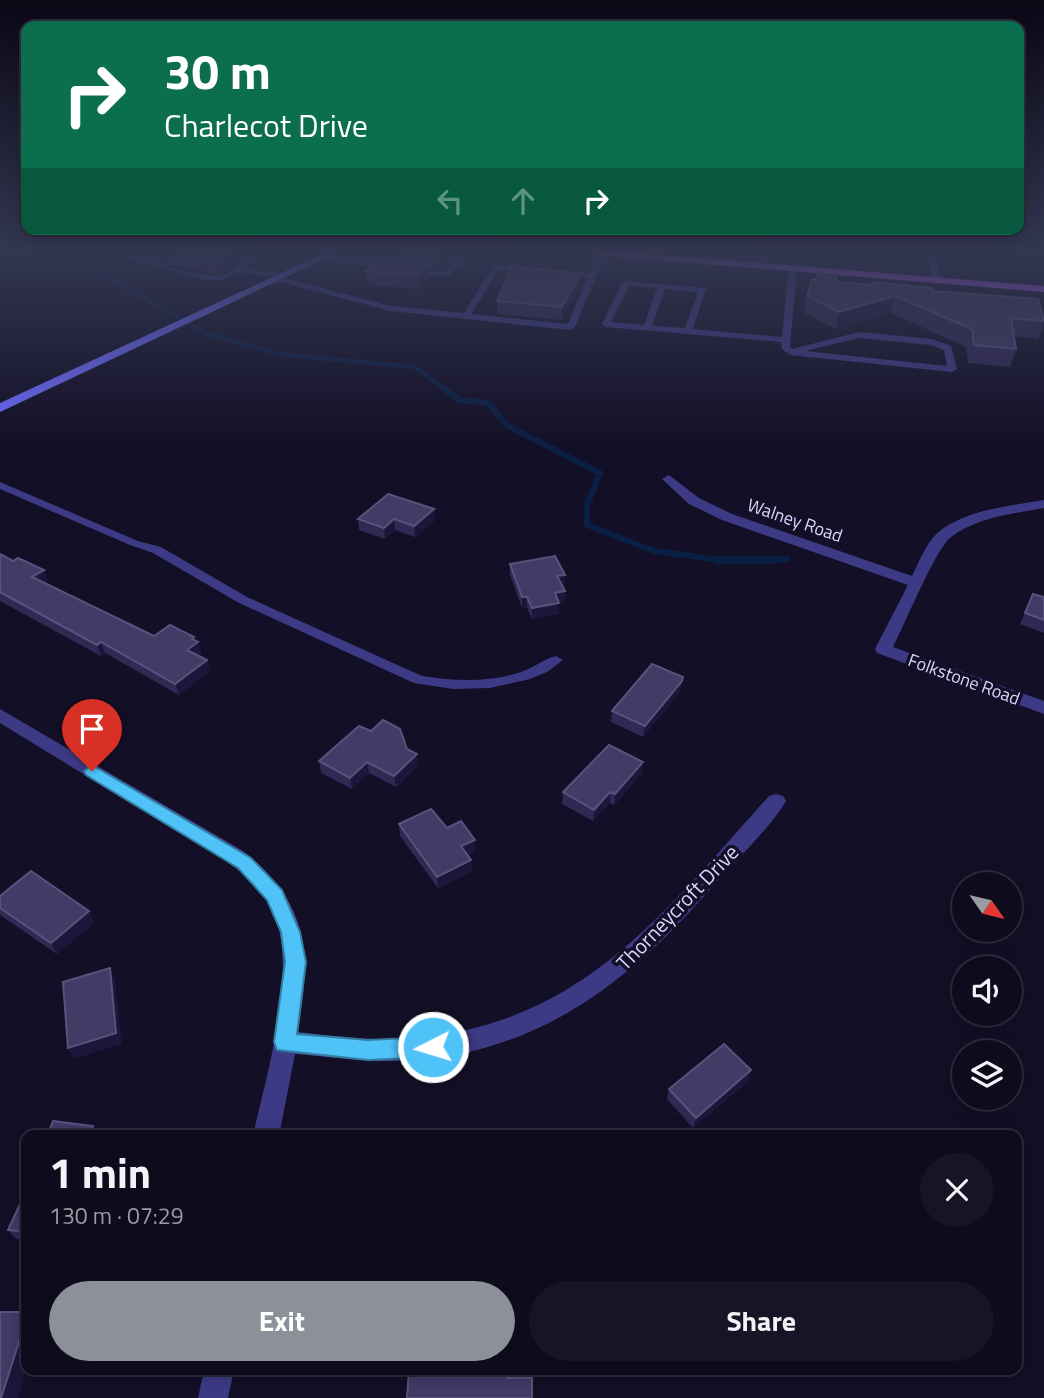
<!DOCTYPE html>
<html lang="en">
<head>
<meta charset="utf-8">
<style>
  :root { --surface:#0e0b1c; --page:#171425; --text:#f1f3f6; --muted:#9b9ba3; --line:#2e2b3b; --accent:#8c9099 }
  body { margin:0; font-family:"Titillium Web",sans-serif; background:var(--page); color:var(--text); height:100vh; display:flex; flex-direction:column; font-size:26px; white-space:nowrap }
  * { box-sizing:border-box; margin:0 }
  p { font-size:23px; color:var(--muted) }
  .icon { flex:none; width:38px; height:38px; fill:none; stroke:currentColor; stroke-width:2; stroke-linecap:round; stroke-linejoin:round }
  .map { position:relative; flex:1; overflow:hidden }
  .sheet { position:absolute; left:21px; top:1130px; width:1001px; height:245px; display:flex; flex-direction:column; background:var(--surface); border-radius:14px; box-shadow:0 4px 18px #0003,0 0 0 2px var(--line) }
  .sheet>* { flex:none }
  .guide { position:absolute; left:21px; top:21px; width:1003px; height:214px; border-radius:14px; box-shadow:0 4px 18px #0003,0 0 0 2px var(--line); background:#0b6e4f; color:#fff; overflow:hidden }
  .needle { width:46px; rotate:124deg }
  .tools { position:absolute; left:952px; top:872px; display:grid; gap:14px }
  .tools a { display:grid; place-items:center; width:70px; height:70px; border-radius:50%; background:var(--surface); box-shadow:0 4px 18px #0003,0 0 0 2px var(--line); font-size:35px }
  .pin { position:absolute; display:grid; place-items:center; width:60px; height:60px; color:#fff; margin:-72px -30px; border-radius:50% 50% 50% 0; rotate:-45deg; box-shadow:0 0 7px #0007 }
  .pin .icon { rotate:45deg }
  .me { position:absolute; width:77px; margin:-38px; rotate:265deg; stroke-linejoin:round; filter:drop-shadow(0 0 5px #0008) }
  .turn { display:flex; align-items:center; gap:24px; height:147px; padding:0 28px; font-size:32px }
  .turn .icon { width:91px; height:91px; stroke-width:2.5 }
  .turn b { display:block; font-size:49px; line-height:60px }
  .lanes { display:flex; align-items:center; height:66px; padding:0 28px; background:#0003; justify-content:center; gap:35px; direction:ltr }
  .lanes .off { opacity:.35 }
  .round { display:grid; place-items:center; flex:none; width:74px; height:74px; border-radius:37px; background:var(--page) }
  .summary { display:flex; align-items:center; justify-content:space-between; height:119px; padding:0 28px }
  h1 { font-size:42px; font-weight:700; line-height:52px }
  .button { display:flex; gap:14px; margin-top:auto; padding:14px 28px }
  .button a { flex:1; height:80px; border-radius:42px; background:var(--accent); color:#fff; font-size:28px; font-weight:700; line-height:80px; text-align:center }
  .button a+a { background:var(--page); color:var(--text) }
  .map>svg:first-child { display:block }
  .lines { fill:none; stroke-linecap:round; stroke-linejoin:round }
  .stream-far2 { stroke:#0a1f44; stroke-width:4.5 }
  .stream-far1 { stroke:#0a1f44; stroke-width:6 }
  .stream { stroke:#0a1f44; stroke-width:8 }
  .lane { fill:#3d3a85; fill-rule:evenodd }
  .street { fill:#3d3a85; fill-rule:evenodd }
  .secondary { fill:#6f6bff; fill-rule:evenodd }
  .primary { fill:#c25bff; fill-rule:evenodd }
  .wall { fill:#312854 }
  .shaded-wall { fill:#1d163a }
  .building { fill:#433a66; stroke:#5a527e; stroke-width:2 }
  .route { fill:#4fc3f7; stroke:#337fa1; stroke-width:2 }
  .labels { text-anchor:middle; dominant-baseline:central; stroke-width:7; stroke-linejoin:round; paint-order:stroke }
  .street-label { font-size:18px; fill:#d9d4ff; stroke:#130f26 }
  .near-street-label { font-size:21px; fill:#d9d4ff; stroke:#130f26 }
</style>
</head>
<body>
<div class="map">
<svg width="1044" height="1398" viewBox="0 0 1044 1398">
  <rect width="100%" height="100%" fill="#130f26"/>
  <g class="lines">
    <!-- stream-far2 -->
    <path class="stream-far2" d="M46 252 83 263 205 333 278 354 415 367 444 389"/>
    <!-- stream-far1 -->
    <path class="stream-far1" d="M442 387 459 400 488 403 508 426 600 473 587 505V525L654 551 728 561 787 559"/>
    <!-- stream -->
    <path class="stream" d="M717 560H772"/>
    <!-- lane -->
    <g class="lane">
      <path d="M110 252H121C143 258 202 280 221 275 243 270 243 252 269 252L253 260 245 268 284 274V278L390 306 464 313 494 265 530 268H533V272L499 270 471 314 568 324 587 278 560 273 564 271 589 273 598 252H606L575 327 571 330 390 311 273 280V277L240 272 222 280H204Z"/>
      <path d="M380 252H408L385 255 368 267 318 257 322 255 366 262Z"/>
      <path d="M424 252 446 254 456 252 454 255 465 258 450 276 420 274 416 272 417 270 445 271 456 259 421 256 420 254Z"/>
      <path d="M931 254 935 256 940 280 936 282 932 280 927 256Z"/>
      <path d="M793 266 797 268 790 346 792 349 859 332 932 339 951 346 957 369 952 372 790 355 782 349 781 342 606 327 602 324 622 283 626 281 706 288 693 329 782 337 789 268ZM629 286 657 288 644 325 611 322ZM665 289 698 292 685 328 652 326ZM859 338 931 345 944 350 947 366 805 351Z"/>
      <path d="M0 482 138 541 161 547 247 597 422 676C454 681 490 683 521 672 533 668 544 659 556 656L563 660 547 672 530 679 490 688 453 689 414 683 239 603 153 553 130 545 0 489Z"/>
    </g>
    <!-- street -->
    <g class="street">
      <path d="M669 475 699 498 732 514 912 576C920 561 926 541 941 530 970 509 1009 506 1044 500V508C1012 514 978 517 951 537 936 548 905 624 893 647L1044 701V714L877 653 875 649 908 585 722 520 689 504 662 479Z"/>
      <path d="M0 709 243 851C310 903 311 954 298 1032 337 1036 376 1042 415 1038 584 1023 664 912 769 796L776 794 783 796 786 801C772 826 734 862 713 886 629 983 535 1056 400 1061 365 1062 330 1057 295 1054L279 1136H253C266 1076 300 966 272 909 262 889 246 876 229 863L0 723Z"/>
      <path d="M204 1370H234L228 1398H198Z"/>
    </g>
    <!-- secondary -->
    <path class="secondary" d="M327 252H339L0 412V403Z"/>
    <!-- primary -->
    <path class="primary" d="M591 252H626L1044 286V292L596 255Z"/>
  </g>
  <!-- wall -->
  <g class="wall">
    <path d="M145 252H244L233 267 220 272 210 273 146 256Z"/>
    <path d="M385 252H441L442 261 436 268H428V277L419 289 367 284 366 271 386 259Z"/>
    <path d="M952 252H980L979 254Z"/>
    <path d="M836 282 933 291 1044 320V322L1038 339 1014 336 1016 349 1010 367 968 363 966 347 891 313 836 329 804 313 807 296Z"/>
    <path d="M580 286 562 320 497 314V301Z"/>
    <path d="M434 509 435 520 415 537 395 530 385 539 359 530 358 519Z"/>
    <path d="M0 554 13 561 44 570 48 581 44 583 154 636 194 637 195 640 198 642 201 653 198 655 207 660 210 671 179 695 105 653 101 656 0 601Z"/>
    <path d="M510 564 564 586H562L565 591 564 602 559 603V614L532 619 527 608H522L510 575Z"/>
    <path d="M1033 594 1044 597V633L1020 624Z"/>
    <path d="M683 677 680 692 643 737 611 722 612 711Z"/>
    <path d="M407 749 418 765 396 787 369 773 352 789 321 773 319 761Z"/>
    <path d="M642 773 614 805 610 803 593 821 562 804 563 792Z"/>
    <path d="M399 824 447 828 475 851 467 855 471 860 472 871 438 888 400 836Z"/>
    <path d="M0 896 94 923 57 954 0 915Z"/>
    <path d="M748 1081 693 1128 667 1099 669 1089Z"/>
    <path d="M26 1191V1240L16 1239 8 1230Z"/>
  </g>
  <!-- shaded-wall -->
  <g class="shaded-wall">
    <path d="M232 252H244L233 267 220 272 218 260Z"/>
    <path d="M438 252H441L442 261 436 268 435 255Z"/>
    <path d="M419 255 420 267 413 258Z"/>
    <path d="M428 264V277L419 289 418 276Z"/>
    <path d="M581 273 580 286 562 320V307Z"/>
    <path d="M895 296 891 313 836 329 839 312Z"/>
    <path d="M434 509 435 520 415 537 414 526Z"/>
    <path d="M394 519 395 530 385 539 384 528Z"/>
    <path d="M44 570 48 581 36 588 32 577Z"/>
    <path d="M565 575 564 586 556 587 557 576Z"/>
    <path d="M565 591 564 602 554 604 555 593Z"/>
    <rect x="522" y="597" width="5" height="11"/>
    <path d="M559 603V614L532 619V608Z"/>
    <path d="M194 637 196 643 198 642 201 653 190 661 187 650 192 639Z"/>
    <path d="M101 642 105 653 101 656 97 645Z"/>
    <path d="M207 660 210 671 179 695 175 684Z"/>
    <path d="M683 677 680 692 643 737 645 726Z"/>
    <path d="M417 754 418 765 396 787 394 776Z"/>
    <path d="M367 762 369 773 352 789 350 778Z"/>
    <path d="M643 762 642 773 614 805 615 794Z"/>
    <path d="M610 792V803L593 821 594 810Z"/>
    <path d="M475 840V851L462 857 461 846Z"/>
    <path d="M471 860 472 871 438 888 437 877Z"/>
    <path d="M89 911 94 923 57 954 51 943Z"/>
    <path d="M110 968 115 979 122 1044 74 1059 68 1048Z"/>
    <path d="M751 1070 748 1081 693 1128 696 1118Z"/>
    <path d="M93 1126 99 1136H89Z"/>
    <path d="M26 1320V1370L18 1398H1Z"/>
  </g>
  <!-- building -->
  <g class="building">
    <path d="M175 252H232L230 254 218 260H207Z"/>
    <path d="M395 252H438L435 255H419L413 258 418 264H428L418 276 366 271 378 258 401 260V253Z"/>
    <path d="M512 266 581 273 562 307 497 301Z"/>
    <path d="M817 275 837 277 836 282 872 285 873 282 932 288 933 291 1038 299 1044 321 1011 318 1016 349 974 345 972 329 895 296 839 312 807 296 812 279H816Z"/>
    <path d="M388 494 434 509 414 526 394 519 384 528 358 519Z"/>
    <path d="M0 554 13 561 18 558 44 570 32 577 154 636 170 625 194 637 192 639 198 642 187 650 207 660 175 684 101 642 97 645 0 592Z"/>
    <path d="M555 556 565 575 557 576 565 591 555 593 559 603 532 608 527 597H522L510 564Z"/>
    <path d="M1033 594 1044 597V620L1025 613Z"/>
    <path d="M652 664 683 677 682 681 645 726 612 711Z"/>
    <path d="M383 720 400 729 407 749 417 754 394 776 367 762 350 778 319 761 359 726 371 731Z"/>
    <path d="M609 745 643 762 615 794 610 792 594 810 563 792Z"/>
    <path d="M431 809 447 828 461 821 475 840 461 846 471 860 437 877 399 824Z"/>
    <path d="M31 871 89 911 51 943 0 908V896Z"/>
    <path d="M110 968 116 1033 68 1048 63 982Z"/>
    <path d="M724 1044 751 1070 696 1118 669 1089Z"/>
    <path d="M53 1121 93 1126 89 1136H47Z"/>
    <path d="M26 1191V1232L8 1230Z"/>
    <path d="M0 1312H26V1320L1 1398H0Z"/>
    <path d="M409 1370H507V1378H532V1398H407Z"/>
  </g>
  <!-- sky -->
  <linearGradient id="sky" x2="0" y2="1"><stop stop-color="#0a0815"/><stop offset="0.56" stop-color="#333752"/><stop offset="1" stop-color="#333752" stop-opacity="0"/></linearGradient>
  <rect width="1044" height="447" fill="url(#sky)"/>
  <!-- route -->
  <path class="route" d="M92 765 251 858 282 890 300 932 306 962 297 1034 368 1040 433 1037 441 1040 444 1047 441 1054 433 1057 368 1060 277 1050 274 1042 285 962 281 932 267 900 238 868 86 775 84 771Z"/>
  <g class="labels">
    <!-- street labels -->
    <g class="street-label">
      <text transform="translate(795 520) rotate(19)">Walney Road</text>
      <text transform="translate(964 679) rotate(20)">Folkstone Road</text>
    </g>
    <!-- near-street labels -->
    <g class="near-street-label">
      <text transform="translate(677 907) rotate(-46)">Thorneycroft Drive</text>
    </g>
  </g>
</svg>
<div class="tools">
<a><svg class="needle" viewBox="-14 -14 28 28"><path d="M0-13l5 13h-10z" fill="#e53935"/><path d="M0 13l5-13h-10z" fill="#9b9ba3"/></svg></a>
<a><svg class="icon" aria-label="sound" viewBox="0 0 24 24"><path d="M4 9h4l5-4v14l-5-4H4zM17 9q2 3 0 6"/></svg></a>
<a><svg class="icon" aria-label="layers" viewBox="0 0 24 24"><path d="M12 4l9 5-9 5-9-5zM3 14l9 5 9-5"/></svg></a>
</div>
<div class="pin" style="left:92px;top:771px;background:#d93025"><svg class="icon" aria-label="arrive" viewBox="0 0 24 24"><path d="M6 21V4h12l-3 4 3 4H6"/></svg></div>
<svg class="me" style="left:433px;top:1047px" viewBox="-20 -20 40 40"><circle r="17" fill="#4fc3f7" stroke="#fff" stroke-width="3"/><path d="M0-11L8 9 0 5-8 9z" fill="#fff"/></svg>
<div class="guide">
<div class="turn"><svg class="icon" aria-label="right" viewBox="0 0 24 24"><path d="M7 20v-9h11M14 6l5 5-5 5"/></svg><div><b>30 m</b>Charlecot Drive</div></div>
<div class="lanes"><svg class="icon off" aria-label="left" viewBox="0 0 24 24"><path d="M17 20v-9H6M10 6l-5 5 5 5"/></svg><svg class="icon off" aria-label="ahead" viewBox="0 0 24 24"><path d="M12 20V5M6 11l6-6 6 6"/></svg><svg class="icon" aria-label="right" viewBox="0 0 24 24"><path d="M7 20v-9h11M14 6l5 5-5 5"/></svg></div>
</div>
<section class="sheet">
<div class="summary"><div><h1>1 min</h1><p>130 m · 07:29</p></div><a class="round"><svg class="icon" aria-label="close" viewBox="0 0 24 24"><path d="M6 6l12 12M18 6L6 18"/></svg></a></div>
<div class="button"><a>Exit</a><a>Share</a></div>
</section>
</div>
</body>
</html>
